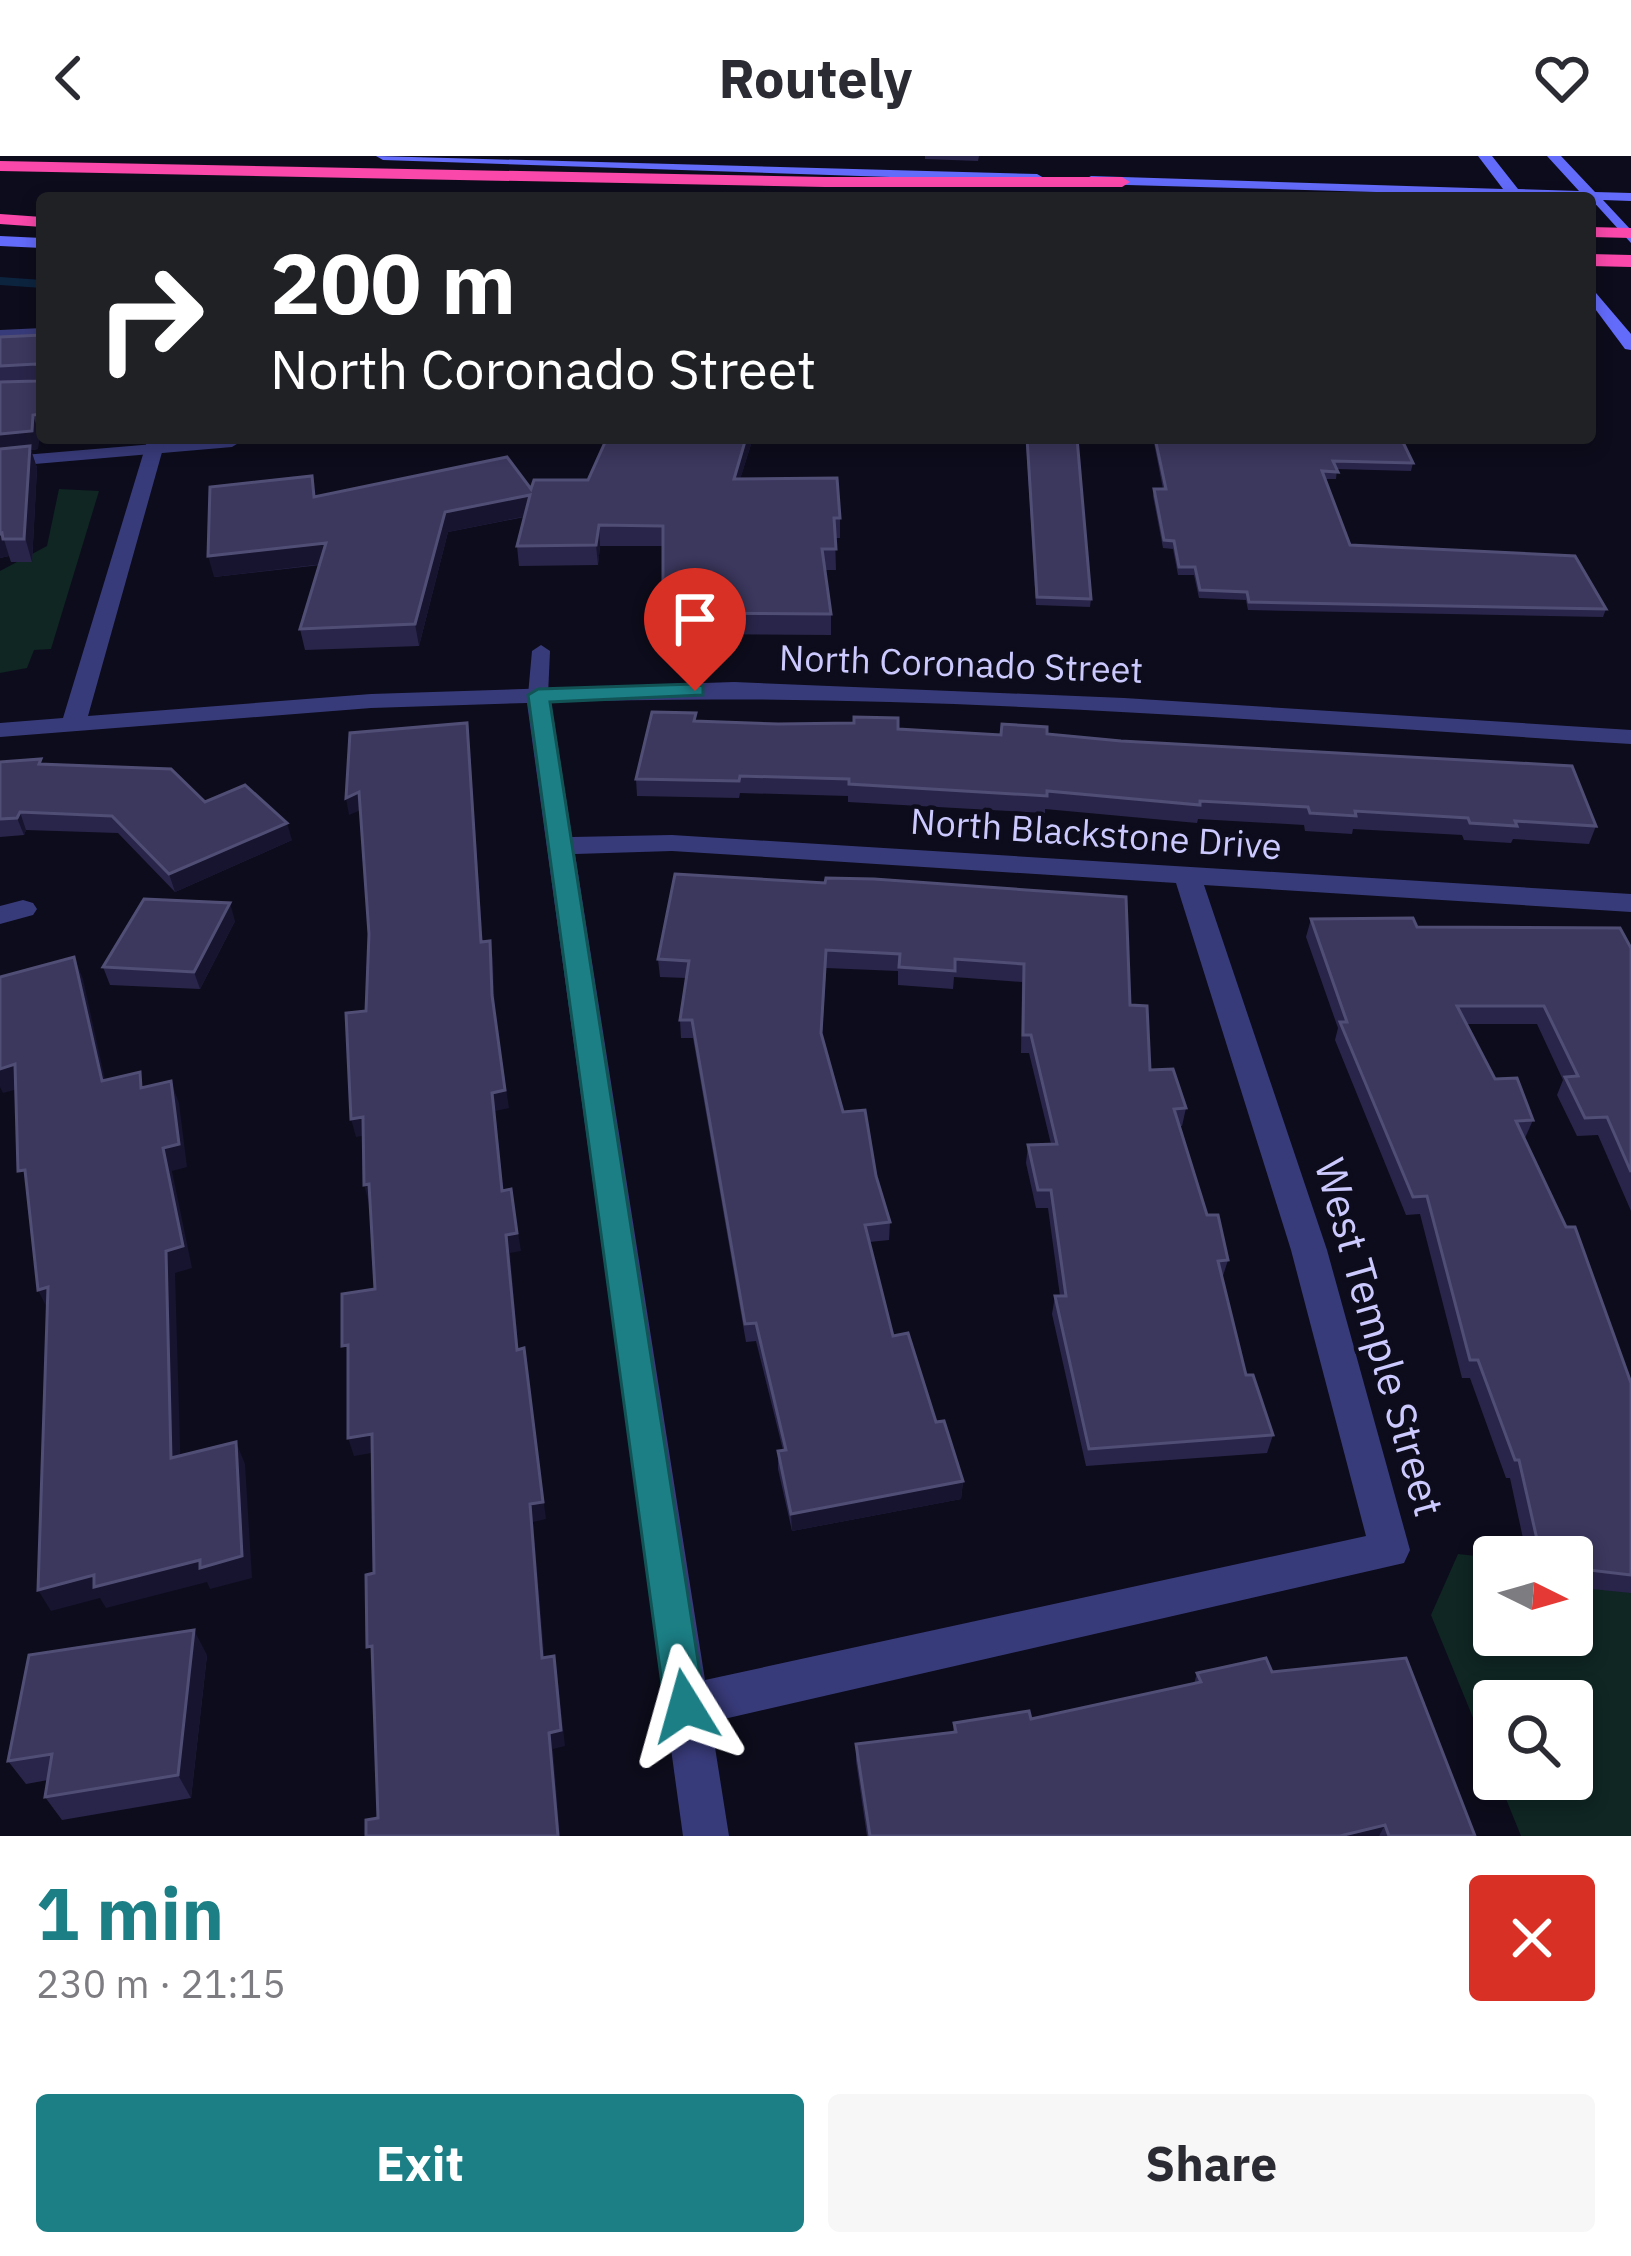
<!DOCTYPE html>
<html lang="en">
<head>
<meta charset="utf-8">
<style>
  :root { --surface:#fff; --page:#f7f7f7; --text:#2b2b33; --muted:#7c7c81; --accent:#1b7f85 }
  body { margin:0; font-family:"IBM Plex Sans",sans-serif; background:var(--page); color:var(--text); height:100vh; display:flex; flex-direction:column; font-size:45px; white-space:nowrap }
  * { box-sizing:border-box; margin:0 }
  p { font-size:39px; color:var(--muted) }
  .icon { flex:none; width:66px; height:66px; fill:none; stroke:currentColor; stroke-width:2; stroke-linecap:round; stroke-linejoin:round }
  .map { position:relative; height:1680px; overflow:hidden }
  .sheet { display:flex; flex-direction:column; background:var(--surface); flex:1 }
  .sheet>* { flex:none }
  .guide { position:absolute; left:36px; top:36px; width:1560px; height:252px; border-radius:12px; box-shadow:0 6px 18px #0003; background:#202124; color:#fff; overflow:hidden }
  .needle { width:78px; rotate:95deg }
  .tools { position:absolute; left:1473px; top:1380px; display:grid; gap:24px }
  .tools a { display:grid; place-items:center; width:120px; height:120px; border-radius:12px; background:var(--surface); box-shadow:0 6px 18px #0003; font-size:60px }
  .pin { position:absolute; display:grid; place-items:center; width:102px; height:102px; color:#fff; margin:-123px -51px; border-radius:50% 50% 50% 0; rotate:-45deg; box-shadow:0 0 12px #0007 }
  .pin .icon { rotate:45deg }
  .me { position:absolute; width:132px; margin:-66px; rotate:352deg; stroke-linejoin:round; filter:drop-shadow(0 0 9px #0008) }
  .turn { display:flex; align-items:center; gap:42px; height:252px; padding:0 36px; font-size:54px }
  .turn .icon { width:156px; height:156px; stroke-width:2.5 }
  .turn b { display:block; font-size:84px; line-height:102px }
  .round { display:grid; place-items:center; flex:none; width:126px; height:126px; border-radius:12px; background:var(--page) }
  .head { display:flex; align-items:center; justify-content:space-between; height:204px; padding:0 36px }
  h1 { font-size:72px; font-weight:700; line-height:90px; color:var(--accent) }
  .primary-button { display:flex; gap:24px; margin-top:auto; padding:24px 36px }
  .primary-button a { flex:1; height:138px; border-radius:12px; background:var(--accent); color:#fff; font-size:48px; font-weight:700; line-height:138px; text-align:center }
  .primary-button a+a { background:var(--page); color:var(--text) }
  header { display:flex; justify-content:space-between; align-items:center; height:156px; padding:0 36px; background:var(--surface); font-size:54px; font-weight:700 }
  .map>svg:first-child { display:block }
  .green { fill:#0f2623 }
  .lines { fill:none; stroke-linecap:round; stroke-linejoin:round }
  .stream { stroke:#0d243f; stroke-width:8 }
  .service { fill:#383b7a; fill-rule:evenodd }
  .minor { fill:#383b7a; fill-rule:evenodd }
  .secondary { fill:#636bfa; fill-rule:evenodd }
  .motorway { fill:#f948aa; fill-rule:evenodd }
  .wall { fill:#29254a }
  .shaded-wall { fill:#17142f }
  .building { fill:#3b375d; stroke:#514e76; stroke-width:3 }
  .route { fill:#1b7f85; stroke:#125356; stroke-width:3 }
  .labels { text-anchor:middle; dominant-baseline:central; stroke-width:9; stroke-linejoin:round; paint-order:stroke }
  .street-label { font-size:36px; fill:#cbc9fd; stroke:#0d0c1c }
  .near-street-label { font-size:42px; fill:#cbc9fd; stroke:#0d0c1c }
</style>
</head>
<body>
<header><svg class="icon" aria-label="back" viewBox="0 0 24 24"><path d="M15 5l-7 7 7 7"/></svg>Routely<svg class="icon" aria-label="heart" viewBox="0 0 24 24"><path d="M12 20l-8-8c-3-5 5-10 8-4 3-6 11-1 8 4z"/></svg></header>
<div class="map">
<svg width="1631" height="1680" viewBox="0 0 1631 1680">
  <rect width="100%" height="100%" fill="#0d0c1c"/>
  <!-- green -->
  <g class="green">
    <path d="M59 333 99 335 51 493 34 494 27 512 0 517V415L47 390Z"/>
    <path d="M1458 1398 1494 1402V1479H1572V1411L1631 1418V1680H1521L1498 1623H1572V1545H1494V1613L1431 1459Z"/>
  </g>
  <g class="lines">
    <!-- stream -->
    <path class="stream" d="M0 125 42 128"/>
    <!-- service -->
    <g class="service">
      <path d="M42 172V180L0 182V174Z"/>
      <path d="M225 282 240 286 232 291 0 311V301Z"/>
      <path d="M541 489 550 495 548 539 538 545 528 539 532 495Z"/>
    </g>
    <!-- minor -->
    <g class="minor">
      <path d="M148 282H166L88 560 371 538 734 526 1124 542 1631 574V588C1272 566 911 534 551 546L572 681 672 679 1631 738V756L1204 729 1327 1094 1410 1394 1404 1407 711 1566 729 1680H683L527 547 371 552 0 581V567L63 562ZM672 695 1176 727 1291 1094 1366 1380 705 1524 575 698Z"/>
      <path d="M23 744 33 747 37 753 33 759 0 768V750Z"/>
    </g>
    <!-- secondary -->
    <g class="secondary">
      <path d="M376 0 1037 18 1044 22 1037 26 383 4Z"/>
      <path d="M1478 0H1492L1518 33 1579 35 1547 0H1561L1595 36 1631 37V45L1603 44 1631 74V87L1590 42 1091 28 1084 24 1091 20 1503 33Z"/>
      <path d="M0 80 42 82V92L0 90Z"/>
      <path d="M1590 130 1631 178V194L1625 193 1590 146Z"/>
    </g>
    <!-- motorway -->
    <g class="motorway">
      <path d="M0 5 825 21H1122L1130 26 1122 31H825L0 15Z"/>
      <path d="M0 58 42 61V71L0 68Z"/>
      <path d="M1590 71 1631 72V82L1590 81Z"/>
      <path d="M1590 98 1631 99V111L1590 110Z"/>
    </g>
  </g>
  <!-- wall -->
  <g class="wall">
    <path d="M925 0H979L978 5 925 3Z"/>
    <path d="M42 179V276L39 277 38 293 31 294 37 312 32 406H11L9 400 0 402V181Z"/>
    <path d="M753 282 740 323 840 362V382H835L836 414H825L831 458V479L664 478 663 390H600L598 409 519 410 517 390 524 361 448 376 419 490 305 494 300 473 320 409 214 421 316 341 531 333 588 324Z"/>
    <path d="M1026 282H1077L1091 443 1090 451 1036 449Z"/>
    <path d="M1153 282H1401L1413 307 1411 315 1337 313 1336 323H1325L1350 389 1606 453 1603 461 1248 454 1246 444 1199 442 1194 419H1178L1173 393 1163 392 1153 340 1154 333H1163Z"/>
    <path d="M696 565 898 573 1001 579 1047 578 1596 670 1589 688 1513 683 1511 687 1464 684 1462 679 1353 673 1352 678 1305 675 1304 669 1198 663 1197 667 1045 653V657L848 646V640L740 637 739 642 637 640 636 623Z"/>
    <path d="M0 606 43 608 205 646 292 684 175 736 118 677 26 674 24 679 0 681Z"/>
    <path d="M825 727 1130 849 1150 914 1186 952 1182 970H1180L1207 1059 1228 1104 1222 1123 1246 1219 1273 1279 1267 1297 1086 1310 1052 1158 1055 1140H1060L1048 1052H1036L1026 1007 1028 989 1051 988 1029 897H1021L1022 826 954 821 953 833 898 829V815L826 812 822 880 843 956 876 1020 890 1066 889 1084 869 1086 893 1180 936 1266 963 1325 961 1343 792 1375 778 1313V1295L783 1294 756 1185 746 1186 693 882H681L680 864 686 822 660 821 658 803Z"/>
    <path d="M1311 763 1631 792V1055L1598 979 1577 980 1557 939 1563 924 1537 868H1466L1495 923 1533 964 1525 982 1631 1227V1437L1572 1431V1401H1527L1510 1322H1506L1470 1222H1462L1420 1058 1406 1059 1335 884 1338 872 1306 781Z"/>
    <path d="M235 765 200 833 110 829 103 811Z"/>
    <path d="M207 1499 191 1642 62 1664 45 1641 48 1624 26 1628 8 1605Z"/>
    <path d="M1272 1516 1475 1680H867L856 1605V1588L953 1576 954 1567 1031 1563 1194 1528 1197 1517Z"/>
  </g>
  <!-- shaded-wall -->
  <g class="shaded-wall">
    <path d="M33 259 39 277 38 293 31 294 37 312 32 406 0 294V278Z"/>
    <path d="M746 282H753L734 343V323Z"/>
    <path d="M530 339 532 359 448 376 419 490 415 468 445 356Z"/>
    <path d="M599 369 600 390 598 409 596 389Z"/>
    <path d="M2 377 9 400 0 402V378Z"/>
    <path d="M326 387 331 407 214 421 208 400Z"/>
    <path d="M467 567 469 584 484 804 481 786Z"/>
    <path d="M359 636 363 653 349 659 346 642Z"/>
    <path d="M20 656 26 674 24 679 17 662Z"/>
    <path d="M287 667 292 684 175 736 169 718Z"/>
    <path d="M230 747 235 765 200 833 194 816Z"/>
    <path d="M490 785 493 803 495 857 509 952 495 955 505 1053 492 937Z"/>
    <path d="M74 801 83 823 110 947 102 925Z"/>
    <path d="M15 908 25 931 3 937 0 931V913Z"/>
    <path d="M171 925 179 947 187 1011 172 1015 192 1112 175 1117 181 1323 171 1302 163 992Z"/>
    <path d="M363 961 367 979 356 981 351 963Z"/>
    <path d="M369 1028 374 1046 369 1047 364 1029Z"/>
    <path d="M511 1033 521 1095 510 1097 520 1212 517 1194 506 1079Z"/>
    <path d="M48 1131 49 1156 38 1134Z"/>
    <path d="M524 1192 546 1363 533 1366 546 1519 542 1502 530 1348Z"/>
    <path d="M372 1278 377 1296 354 1300 348 1282Z"/>
    <path d="M236 1286 245 1308 252 1422 210 1433 207 1426 106 1452 100 1442 51 1455 38 1434Z"/>
    <path d="M963 1325 961 1343 792 1375 791 1358Z"/>
    <path d="M194 1474 207 1499 191 1642 178 1619Z"/>
    <path d="M554 1500 557 1517 565 1590 553 1593 560 1680H558L549 1577Z"/>
    <path d="M1385 1669 1379 1680H1340Z"/>
  </g>
  <!-- building -->
  <g class="building">
    <path d="M42 179V258L33 259 32 275 0 278V226L37 225 41 213 36 208 0 210V181Z"/>
    <path d="M607 282H746L734 323 837 322 840 362H834L836 393H822L831 458 663 457V370L599 369 596 389 517 390 530 339 445 356 415 468 300 473 326 387 208 400 210 331 312 320 314 341 507 301 531 333 534 324H588Z"/>
    <path d="M1027 282H1077L1091 443 1037 441Z"/>
    <path d="M1155 282H1401L1413 307 1333 305 1338 316 1322 315 1350 389 1575 400 1606 453 1249 446 1247 436 1200 434 1195 411H1179L1174 385 1164 384 1154 333H1166Z"/>
    <path d="M30 290 24 383H3L2 377 0 378V293Z"/>
    <path d="M652 556 696 557 694 565 778 568 854 567V561L898 562V573L1001 579 1002 568 1047 571V578L1121 585 1572 610 1596 670 1515 665 1517 670 1470 667 1468 662 1355 655 1356 660 1310 657 1308 651 1200 645V649L1047 635V640L849 628V623L740 620 739 625 636 623Z"/>
    <path d="M467 567 481 786 490 785 492 839 505 934 492 937 502 1035 511 1033 517 1077 506 1079 517 1194 524 1192 543 1346 530 1348 542 1502 554 1500 561 1574 549 1577 558 1680H366V1664L378 1662 372 1490 367 1491 366 1419 374 1417 372 1278 348 1282V1189L342 1190V1138L375 1133 369 1028 364 1029 363 961 351 963 346 857 366 855 369 778 359 636 346 642 350 577Z"/>
    <path d="M41 603 39 608 171 613 205 646 245 629 287 667 169 718 112 660 20 656 17 662 0 663V606Z"/>
    <path d="M675 718 825 727 826 722 874 723 1126 741 1130 849 1147 850 1150 914 1173 913 1186 952 1174 953 1207 1059H1218L1228 1104 1218 1105 1246 1219H1253L1273 1279 1089 1293 1055 1140H1066L1051 1034H1038L1028 989 1057 988 1031 879H1023L1024 808 955 803V815L899 811 900 798 826 794 821 877 843 956 865 954 876 1020 890 1066 865 1069 893 1180 908 1177 936 1266 944 1265 963 1325 791 1358 778 1295 786 1294 756 1167 745 1168 692 864H680L689 805 658 803Z"/>
    <path d="M144 743 230 747 194 816 103 811Z"/>
    <path d="M1413 762 1417 771 1620 772 1631 792V1016L1607 961 1585 962 1565 921 1578 920 1544 850H1457L1495 923 1517 922 1533 964 1516 965 1566 1071H1575L1631 1227V1419L1572 1412V1401H1541L1519 1304H1515L1478 1204H1470L1427 1040 1413 1041 1340 866H1347L1311 763Z"/>
    <path d="M74 801 102 925 140 916 141 932 171 925 179 988 163 992 183 1090 166 1095 171 1302 236 1286 242 1400 200 1412V1404L94 1431V1419L38 1434 48 1131 38 1134 25 1014 18 1015 15 908 0 913V821Z"/>
    <path d="M194 1474 178 1619 45 1641 52 1598 8 1605 29 1499Z"/>
    <path d="M1266 1502 1272 1516 1406 1502 1475 1680H1389L1385 1669 1340 1680H870L856 1588 956 1576 954 1567 1029 1555 1031 1563 1201 1526 1197 1517Z"/>
  </g>
  <!-- route -->
  <path class="route" d="M695 528 703 530V539L550 546 705 1550 699 1563 685 1569 670 1563 665 1550 528 539 538 533Z"/>
  <g class="labels">
    <!-- street labels -->
    <g class="street-label">
      <text transform="translate(961 507) rotate(2)">North Coronado Street</text>
      <text transform="translate(1096 677) rotate(4)">North Blackstone Drive</text>
    </g>
    <!-- near-street labels -->
    <g class="near-street-label">
      <text transform="translate(1380 1181) rotate(74)">West Temple Street</text>
    </g>
  </g>
</svg>
<div class="tools">
<a><svg class="needle" viewBox="-14 -14 28 28"><path d="M0-13l5 13h-10z" fill="#e53935"/><path d="M0 13l5-13h-10z" fill="#7c7c81"/></svg></a>
<a><svg class="icon" aria-label="search" viewBox="0 0 24 24"><circle cx="10" cy="10" r="6"/><path d="M15 15l6 6"/></svg></a>
</div>
<div class="pin" style="left:695px;top:535px;background:#d93025"><svg class="icon" aria-label="arrive" viewBox="0 0 24 24"><path d="M6 21V4h12l-3 4 3 4H6"/></svg></div>
<svg class="me" style="left:685px;top:1550px" viewBox="-20 -20 40 40"><path d="M0-17L14 15 0 8-14 15z" fill="#1b7f85" stroke="#fff" stroke-width="4"/></svg>
<div class="guide">
<div class="turn"><svg class="icon" aria-label="right" viewBox="0 0 24 24"><path d="M7 20v-9h11M14 6l5 5-5 5"/></svg><div><b>200 m</b>North Coronado Street</div></div>
</div>
</div>
<section class="sheet">
<div class="head"><div><h1>1 min</h1><p>230 m · 21:15</p></div><a class="round" style="background:#d93025;color:#fff"><svg class="icon" aria-label="close" viewBox="0 0 24 24"><path d="M6 6l12 12M18 6L6 18"/></svg></a></div>
<div class="primary-button"><a>Exit</a><a>Share</a></div>
</section>
</body>
</html>
